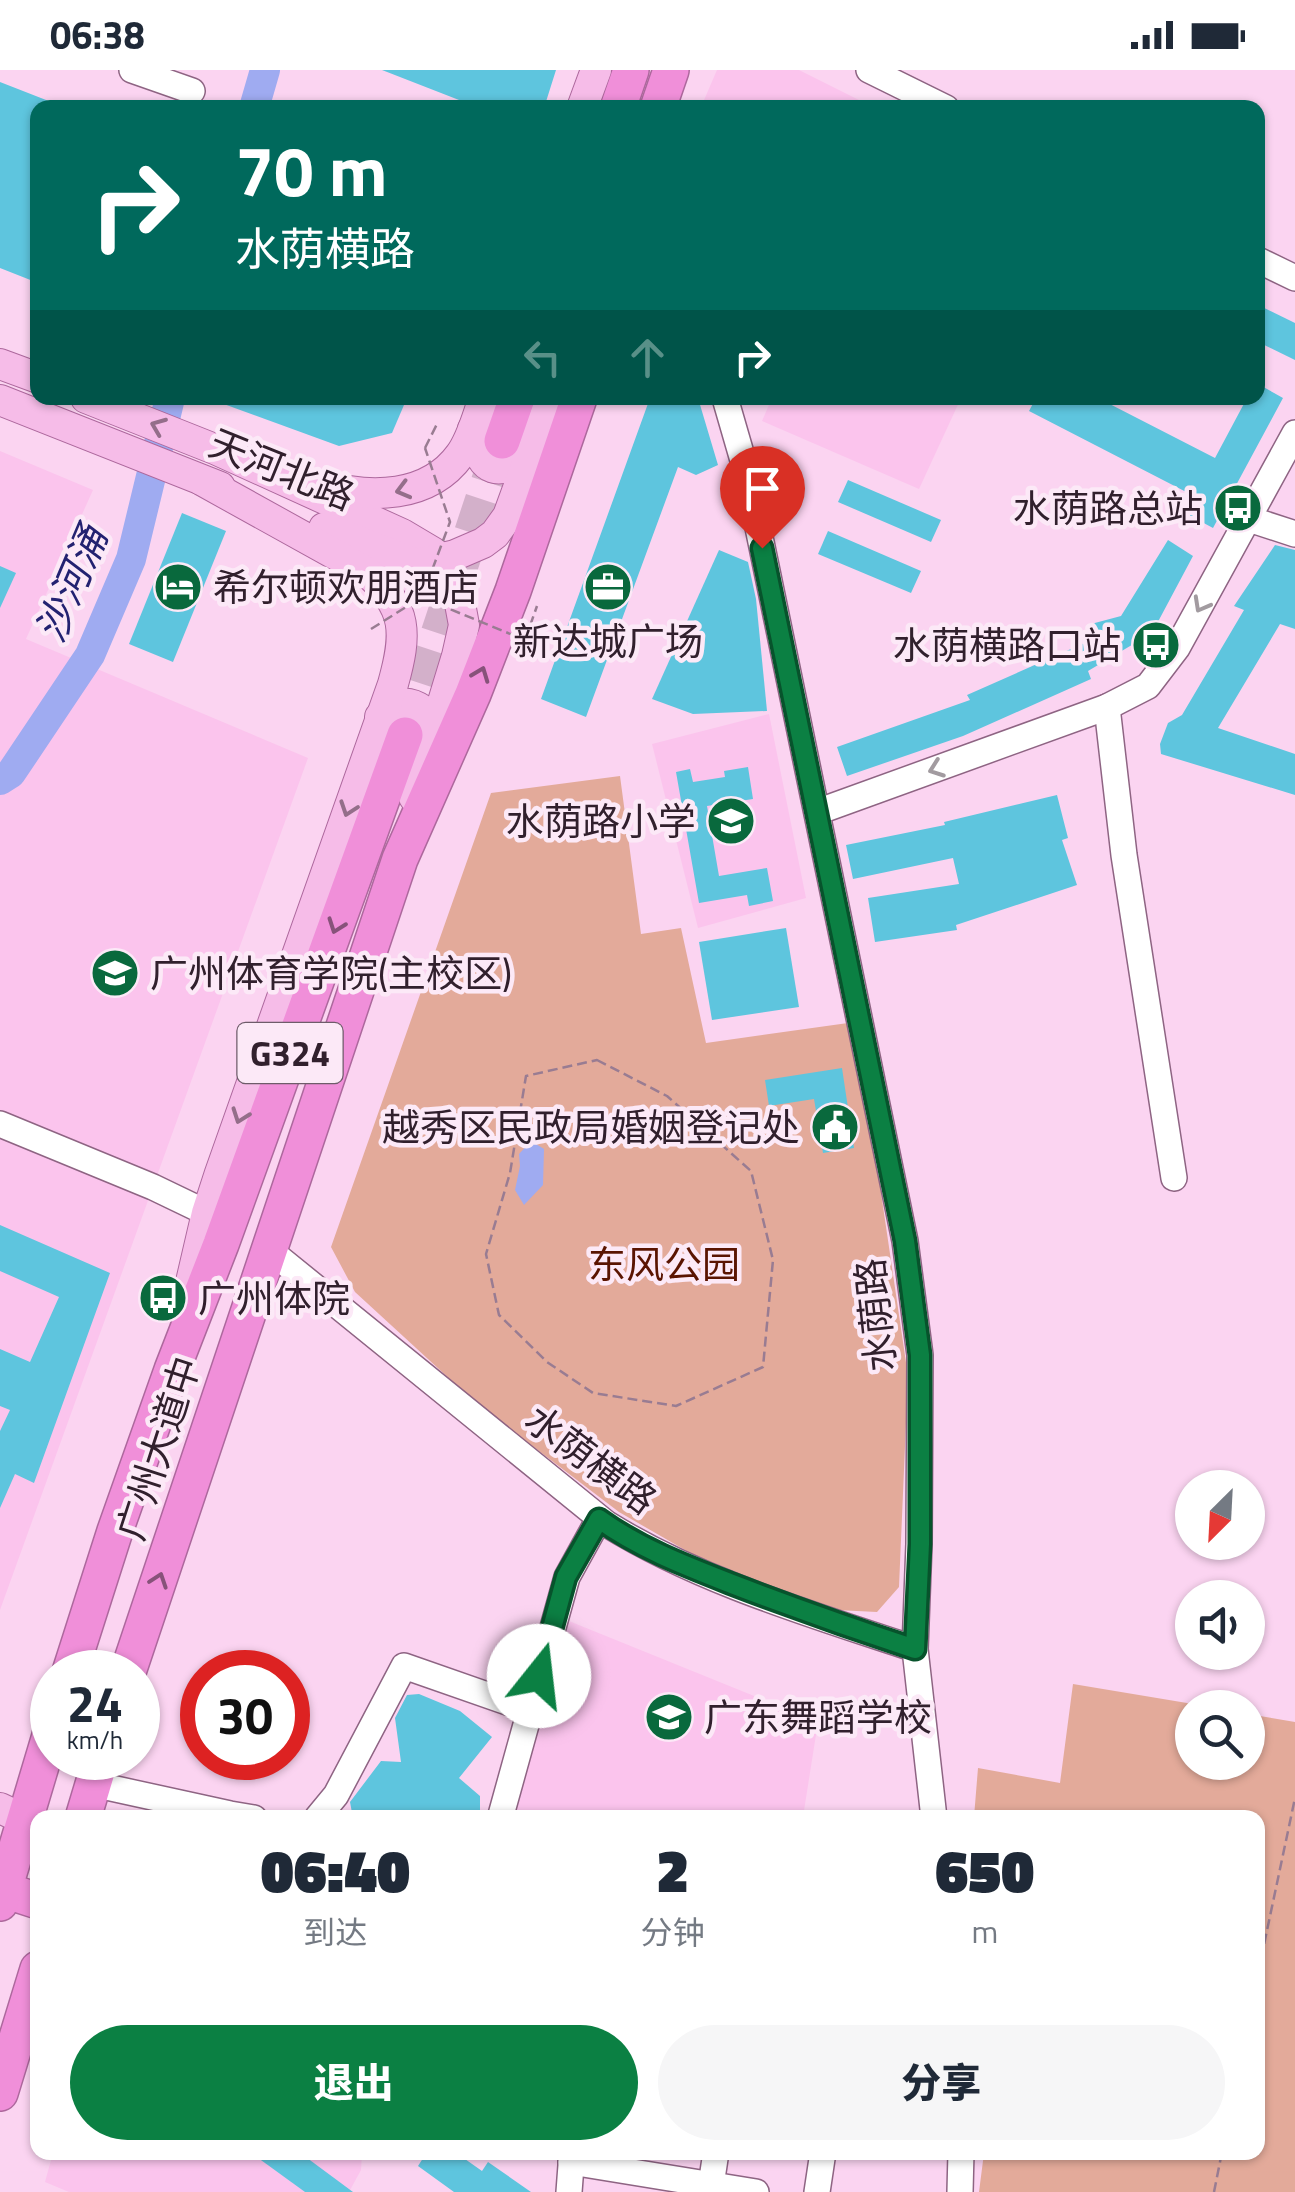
<!DOCTYPE html>
<html lang="zh">
<head>
<meta charset="utf-8">
<style>
  :root { --surface:#fff; --page:#f6f6f7; --text:#1f2937; --muted:#747a83; --accent:#0b8043 }
  body { margin:0; font-family:"Titillium Web","Noto Sans SC",sans-serif; background:var(--page); color:var(--text); height:100vh; display:flex; flex-direction:column; font-size:38px; white-space:nowrap }
  * { box-sizing:border-box; margin:0 }
  p { font-size:32px; color:var(--muted) }
  .icon { flex:none; width:55px; height:55px; fill:none; stroke:currentColor; stroke-width:2; stroke-linecap:round; stroke-linejoin:round }
  .map { position:relative; flex:1; overflow:hidden }
  .side { position:absolute; left:30px; top:1740px; width:1235px; height:350px; display:flex; flex-direction:column; background:var(--surface); border-radius:20px; box-shadow:0 2px 8px #0004 }
  .side>* { flex:none }
  .guide { position:absolute; left:30px; top:30px; width:1235px; height:305px; border-radius:20px; box-shadow:0 2px 8px #0004; background:#00695c; color:#fff; overflow:hidden }
  .needle { width:65px; rotate:204deg }
  .controls { position:absolute; left:1175px; top:1400px; display:grid; gap:20px }
  .controls a { display:grid; place-items:center; width:90px; height:90px; border-radius:50%; background:var(--surface); box-shadow:0 2px 8px #0004; font-size:50px }
  .speed { position:absolute; left:30px; top:1580px; display:flex; gap:20px; font-size:50px; font-weight:700; text-align:center }
  .speed>* { display:grid; place-content:center; width:130px; height:130px; border-radius:50%; background:var(--surface); box-shadow:0 2px 8px #0004; line-height:1 }
  .speed small { font-size:25px; font-weight:400 }
  .speed .limit { border:15px solid #d22; background:#fff; color:#111 }
  .pin { position:absolute; display:grid; place-items:center; width:85px; height:85px; color:#fff; margin:-102px -42px; border-radius:50% 50% 50% 0; rotate:-45deg; box-shadow:0 0 10px #0007 }
  .pin .icon { rotate:45deg }
  .me { position:absolute; width:110px; margin:-55px; rotate:16deg; stroke-linejoin:round; filter:drop-shadow(0 0 8px #0008) }
  .turn { display:flex; align-items:center; gap:35px; height:210px; padding:0 40px; font-size:45px }
  .turn .icon { width:130px; height:130px; stroke-width:2.5 }
  .turn b { display:block; font-size:70px; line-height:85px }
  .lanes { display:flex; align-items:center; height:95px; padding:0 40px; background:#0003; justify-content:center; gap:50px; direction:ltr }
  .lanes .off { opacity:.35 }
  .eta { display:flex; justify-content:space-evenly; align-items:center; height:170px; text-align:center }
  .eta b { font-size:60px; font-weight:800; line-height:70px }
  .action { display:flex; gap:20px; margin-top:auto; padding:20px 40px }
  .action a { flex:1; height:115px; border-radius:60px; background:var(--accent); color:#fff; font-size:40px; font-weight:800; line-height:115px; text-align:center }
  .action a+a { background:var(--page); color:var(--text) }
  .status { display:flex; justify-content:space-between; align-items:center; height:70px; padding:0 50px; background:var(--surface); direction:ltr }
  .status svg { height:28px; fill:currentColor }
  .map>svg:first-child { display:block }
  .built { fill:#fbc4ed }
  .green { fill:#e3aa9a }
  .water { fill:#9fabf1 }
  .lines { fill:none; stroke-linecap:round; stroke-linejoin:round }
  .river { stroke:#9fabf1; stroke-width:30 }
  .building { fill:#5ec5de }
  .highway-tunnel { stroke:#d3b0ca; stroke-width:35; stroke-dasharray:35 18; stroke-linecap:butt }
  .minor-casing { stroke:#8e6483; stroke-width:28 }
  .major-casing { stroke:#ad689d; stroke-width:32 }
  .highway-casing { stroke:#ad689d; stroke-width:38 }
  .path { stroke:#997c92; stroke-width:2.5; stroke-dasharray:10 5; stroke-linecap:butt }
  .minor { stroke:#fff; stroke-width:25 }
  .major { stroke:#f6bce8; stroke-width:30 }
  .highway { stroke:#f08fd9; stroke-width:35 }
  .path-bridge { stroke:#997c92; stroke-width:2.5; stroke-dasharray:10 5; stroke-linecap:butt }
  .oneway { stroke:#946e8a }
  .oneway2 { stroke:#a29ba0 }
  .oneway3 { stroke:#87527a }
  .route-casing { stroke:#07532c; stroke-width:25 }
  .route { stroke:#0b8043; stroke-width:18 }
  .labels { text-anchor:middle; dominant-baseline:central; stroke-width:9; stroke-linejoin:round; paint-order:stroke }
  .shield { fill:#fce9f7; stroke:#6e5c6a; stroke-width:2.5 }
  .shield-label { font-size:35px; font-weight:bold; fill:#31202d }
  .street-label { font-size:38px; fill:#31202d; stroke:#fce9f7 }
  .poi-label { font-size:38px; fill:#31202d; stroke:#fce9f7; text-anchor:end }
  .park-label { font-size:38px; fill:#5a1401; stroke:#fce9f7 }
  .water-label { font-size:40px; font-style:italic; fill:#232271; stroke:#fce9f7 }
</style>
</head>
<body>
<div class="status"><b>06:38</b><svg viewBox="0 0 49 12"><path d="M0 12V9h3v3zM5 12V6h3v6zM10 12V3h3v9zM15 12V0h3v12zM26 1h20v11H26zM47 4h2v5h-2z"/></svg></div>
<div class="map">
<svg width="1295" height="2122" viewBox="0 0 1295 2122">
  <rect width="100%" height="100%" fill="#fbd4f1"/>
  <!-- built -->
  <g class="built">
    <path d="M717 0H799L873 37H701Z"/>
    <path d="M772 328H961L919 419 762 351Z"/>
    <path d="M0 381 93 420 26 569 308 688 0 1540Z"/>
    <path d="M769 644 806 828 698 858 652 674Z"/>
    <path d="M559 1547 818 1652 803 1747 508 1748Z"/>
    <path d="M53 2083H362L361 2100 349 2122H69L45 2112Z"/>
  </g>
  <!-- green -->
  <g class="green">
    <path d="M620 706 641 864 681 858 706 973 848 953 875 1082 908 1306 899 1517 877 1542 816 1539 725 1503 619 1442 477 1334 355 1222 331 1177 491 723Z"/>
    <path d="M1073 1614 1211 1637 1192 1638V1692H1248V1644L1295 1652V2122H979L984 2083 1258 2082V1748L974 1747 978 1698 1060 1713Z"/>
  </g>
  <!-- water -->
  <path class="water" d="M531 1071 544 1079 543 1115 524 1135 515 1120 520 1096 519 1084Z"/>
  <g class="lines">
    <!-- river -->
    <g class="river">
      <path d="M254 38 265 0"/>
      <path d="M0 710 11 703 90 585 131 489 170 328"/>
    </g>
  </g>
  <!-- building -->
  <g class="building">
    <path d="M382 0H556L544 38H456L459 30Z"/>
    <path d="M0 12 64 37 38 38V213L0 198Z"/>
    <path d="M1258 235 1295 253V290L1258 272Z"/>
    <path d="M1258 314 1283 328 1213 458 1185 443 1194 426 1029 341 1036 328H1098L1215 388 1247 328H1258Z"/>
    <path d="M210 328H407L392 363 339 376 210 329Z"/>
    <path d="M650 328H698L718 395 696 405 678 397 586 647 541 629Z"/>
    <path d="M848 410 941 450 931 472 838 432Z"/>
    <path d="M182 443 226 461 173 592 129 574Z"/>
    <path d="M828 461 921 501 911 523 818 484Z"/>
    <path d="M1168 470 1193 486 1152 563 1088 601 1091 609 963 666 847 706 837 677 970 630 967 625 1098 567 1091 554 1121 546Z"/>
    <path d="M1275 475 1295 480V559L1280 554 1218 658 1295 684V725L1161 684 1160 674 1168 653 1182 645 1244 540 1234 536Z"/>
    <path d="M719 480 748 492 756 529 767 641 693 644 652 629Z"/>
    <path d="M0 496 16 503 0 538Z"/>
    <path d="M748 697 753 729 707 736 719 806 767 798 773 831 749 836 747 825 699 833 676 702 690 699 693 712 725 707 724 701Z"/>
    <path d="M1057 725 1068 768 1062 770 1077 815 956 855 957 860 875 872 868 828 959 814 953 788 853 809 846 775 945 755 944 752Z"/>
    <path d="M786 858 799 937 712 950 699 872Z"/>
    <path d="M842 998 854 1078 823 1083 814 1029 769 1036 765 1010Z"/>
    <path d="M0 1155 110 1203 34 1413 15 1404 0 1438V1361L10 1340 0 1336V1279L30 1292 59 1227 0 1201Z"/>
    <path d="M419 1624 460 1641 492 1667 459 1708 480 1726V1748H353L350 1732 381 1691 401 1692 395 1648 407 1625Z"/>
    <path d="M250 2082H299L353 2122H305Z"/>
    <path d="M427 2082H455L482 2101 488 2092 531 2122H454L418 2096Z"/>
  </g>
  <g class="lines">
    <!-- highway-tunnel -->
    <path class="highway-tunnel" d="M405 664 502 371"/>
    <!-- minor casing -->
    <g class="minor-casing">
      <g id="minor">
        <path d="M132 0 192 21"/>
        <path d="M869 0 946 38"/>
        <path d="M1258 190 1295 208"/>
        <path d="M725 328 747 404 905 1171 920 1285 919 1474 915 1579 934 1748"/>
        <path d="M1249 449 1295 464"/>
        <path d="M1107 637 1124 785 1174 1108"/>
        <path d="M817 742 1107 637 1148 616 1177 578 1295 363"/>
        <path d="M0 1054 153 1117 207 1143"/>
        <path d="M268 1179 607 1454C701 1512 811 1544 915 1579"/>
        <path d="M93 1714 230 1744 254 1748"/>
        <path d="M317 1748 336 1725 404 1596 530 1640"/>
        <path d="M504 1748 501 1745 567 1507 599 1449"/>
        <path d="M571 2092 756 2122"/>
        <path d="M569 2122 572 2082"/>
        <path d="M710 2122 716 2082"/>
        <path d="M817 2122 823 2082"/>
        <path d="M960 2122 961 2082"/>
      </g>
    </g>
    <!-- major casing -->
    <g class="major-casing">
      <g id="major">
        <path d="M582 38 596 0"/>
        <path d="M0 294 38 308"/>
        <path d="M86 328 217 380 402 464 434 483 446 497 453 508 458 523 464 555 457 586 414 727"/>
        <path d="M0 330 220 417"/>
        <path d="M473 359C479 404 500 410 533 380"/>
        <path d="M324 416C370 428 428 429 460 385 472 369 477 347 484 328"/>
        <path d="M324 458 417 494 455 485 483 473 495 464 508 446 551 328"/>
        <path d="M380 647C395 633 406 628 424 641L431 666"/>
        <path d="M187 1229 207 1143 220 1103 393 614C407 564 408 538 367 502L203 411"/>
        <path d="M0 1738 38 1756"/>
      </g>
    </g>
    <!-- highway casing -->
    <g class="highway-casing">
      <g id="highway">
        <path d="M618 38 631 0"/>
        <path d="M658 38 671 0"/>
        <path d="M502 371 517 328"/>
        <path d="M70 1602 115 1461 172 1300 221 1174 405 665"/>
        <path d="M128 1602 400 789 473 624 513 521 579 328"/>
        <path d="M83 1748 101 1688"/>
        <path d="M4 1820 38 1831"/>
        <path d="M0 1833 52 1659"/>
        <path d="M0 2023 38 1899"/>
      </g>
    </g>
    <!-- path -->
    <g class="path">
      <path d="M425 378 437 354"/>
      <path d="M525 570 537 536"/>
      <path d="M597 990 667 1026 751 1101 773 1190 763 1297 676 1336 593 1323 547 1292 499 1245 486 1184 510 1103 526 1006Z"/>
      <path d="M1258 1903 1295 1728"/>
      <path d="M1214 2122 1222 2082"/>
    </g>
    <!-- minor -->
    <use href="#minor" class="minor"/>
    <!-- major -->
    <use href="#major" class="major"/>
    <!-- highway -->
    <use href="#highway" class="highway"/>
    <!-- path-bridge -->
    <g class="path-bridge">
      <path d="M423 528 525 570"/>
      <path d="M371 559 422 527 450 452 425 378"/>
    </g>
  </g>
  <!-- one-way arrows -->
  <defs><path id="oneway-chevron" d="M-2-3.5L2.5 0L-2 3.5" fill="none" stroke-width="1.6" stroke-linecap="round" stroke-linejoin="round" transform="scale(2.5)"/></defs>
  <g class="oneway">
    <use href="#oneway-chevron" transform="translate(158 356) rotate(-158)"/>
    <use href="#oneway-chevron" transform="translate(403 420) rotate(165)"/>
    <use href="#oneway-chevron" transform="translate(348 739) rotate(109)"/>
    <use href="#oneway-chevron" transform="translate(240 1046) rotate(110)"/>
  </g>
  <g class="oneway2">
    <use href="#oneway-chevron" transform="translate(1201 535) rotate(119)"/>
    <use href="#oneway-chevron" transform="translate(936 699) rotate(160)"/>
  </g>
  <g class="oneway3">
    <use href="#oneway-chevron" transform="translate(481 604) rotate(-69)"/>
    <use href="#oneway-chevron" transform="translate(336 856) rotate(110)"/>
    <use href="#oneway-chevron" transform="translate(159 1510) rotate(-71)"/>
  </g>
  <g class="lines">
    <!-- route casing -->
    <g class="route-casing">
      <path id="route" d="M539 1606 566 1507 599 1449C639 1478 686 1496 732 1514 792 1537 854 1559 915 1579L920 1474V1285L905 1171 762 478"/>
    </g>
    <!-- route -->
    <use href="#route" class="route"/>
  </g>
  <!-- icons -->
  <defs>
    <g id="bus-disc" transform="scale(2.5)"><circle r="9.5" fill="#09693d" stroke="#fce9f7"/><path d="M-5-6H5V4H4V6H2V4H-2V6H-4V4H-5ZM-3.5-4V0h7V-4ZM-3.5 1.2v1.5H-2V1.2ZM2 1.2v1.5H3.5V1.2Z" fill="#fff"/></g>
    <g id="hotel-disc" transform="scale(2.5)"><circle r="9.5" fill="#09693d" stroke="#fce9f7"/><path d="M-6-4.5h1.5V1H6V5H4.5V3h-9V5H-6ZM-4 0a1.8 1.8 0 1 1 3.6 0ZM.5 0V-2.5h3Q6-2.5 6 0Z" fill="#fff"/></g>
    <g id="office-disc" transform="scale(2.5)"><circle r="9.5" fill="#09693d" stroke="#fce9f7"/><path d="M-6-3h4V-5.5h4V-3h4V5H-6ZM-1-4.5V-3h2v-1.5ZM-6 0V1H6V0Z" fill="#fff"/></g>
    <g id="school-disc" transform="scale(2.5)"><circle r="9.5" fill="#09693d" stroke="#fce9f7"/><path d="M0-5L7-2L0 1L-7-2ZM-4 1L0 2.5L4 1V4Q0 6-4 4Z" fill="#fff"/></g>
    <g id="university-disc" transform="scale(2.5)"><circle r="9.5" fill="#09693d" stroke="#fce9f7"/><path d="M0-5L7-2L0 1L-7-2ZM-4 1L0 2.5L4 1V4Q0 6-4 4Z" fill="#fff"/></g>
    <g id="civic-disc" transform="scale(2.5)"><circle r="9.5" fill="#09693d" stroke="#fce9f7"/><path d="M-.6-6.5H3V-4.5H.6V-3L4-1V1h2V6H-6V1h2V-1L-.6-3ZM-1.2 2.5V6h2.4V2.5Z" fill="#fff"/></g>
  </defs>
  <g fill-rule="evenodd">
    <use href="#bus-disc" x="1238" y="438"/>
    <use href="#hotel-disc" x="178" y="517"/>
    <use href="#office-disc" x="608" y="517"/>
    <use href="#bus-disc" x="1156" y="575"/>
    <use href="#school-disc" x="731" y="751"/>
    <use href="#university-disc" x="115" y="903"/>
    <use href="#civic-disc" x="835" y="1057"/>
    <use href="#bus-disc" x="163" y="1228"/>
    <use href="#school-disc" x="669" y="1647"/>
  </g>
  <g class="labels">
    <!-- shield labels -->
    <rect class="shield" x="237.5" y="953" width="105" height="60" rx="8"/>
    <g class="shield-label">
      <text x="290" y="983">G324</text>
    </g>
    <!-- street labels -->
    <g class="street-label">
      <text transform="translate(282 399) rotate(22)">天河北路</text>
      <text transform="translate(875 1245) rotate(-96)">水荫路</text>
      <text transform="translate(158 1378) rotate(-72)">广州大道中</text>
      <text transform="translate(591 1389) rotate(37)">水荫横路</text>
    </g>
    <!-- poi labels -->
    <g class="poi-label">
      <text x="1203" y="438">水荫路总站</text>
      <text x="213" y="517" text-anchor="start">希尔顿欢朋酒店</text>
      <text x="608" y="571" text-anchor="middle">新达城广场</text>
      <text x="1121" y="575">水荫横路口站</text>
      <text x="696" y="751">水荫路小学</text>
      <text x="150" y="903" text-anchor="start">广州体育学院(主校区)</text>
      <text x="800" y="1057">越秀区民政局婚姻登记处</text>
      <text x="198" y="1228" text-anchor="start">广州体院</text>
      <text x="704" y="1647" text-anchor="start">广东舞蹈学校</text>
    </g>
    <!-- park labels -->
    <g class="park-label">
      <text x="664" y="1194">东风公园</text>
    </g>
    <!-- water labels -->
    <g class="water-label">
      <text transform="translate(71 514) rotate(-67)">沙河涌</text>
    </g>
  </g>
</svg>
<div class="controls">
<a><svg class="needle" viewBox="-14 -14 28 28"><path d="M0-13l5 13h-10z" fill="#e53935"/><path d="M0 13l5-13h-10z" fill="#747a83"/></svg></a>
<a><svg class="icon" aria-label="sound" viewBox="0 0 24 24"><path d="M4 9h4l5-4v14l-5-4H4zM17 9q2 3 0 6"/></svg></a>
<a><svg class="icon" aria-label="search" viewBox="0 0 24 24"><circle cx="10" cy="10" r="6"/><path d="M15 15l6 6"/></svg></a>
</div>
<div class="speed"><div>24<small>km/h</small></div><div class="limit">30</div></div>
<div class="pin" style="left:762px;top:478px;background:#d93025"><svg class="icon" aria-label="arrive" viewBox="0 0 24 24"><path d="M6 21V4h12l-3 4 3 4H6"/></svg></div>
<svg class="me" style="left:539px;top:1606px" viewBox="-20 -20 40 40"><circle r="19" fill="#fff"/><path d="M0-13L10 11 0 6-10 11z" fill="#0b8043"/></svg>
<div class="guide">
<div class="turn"><svg class="icon" aria-label="right" viewBox="0 0 24 24"><path d="M7 20v-9h11M14 6l5 5-5 5"/></svg><div><b>70 m</b>水荫横路</div></div>
<div class="lanes"><svg class="icon off" aria-label="left" viewBox="0 0 24 24"><path d="M17 20v-9H6M10 6l-5 5 5 5"/></svg><svg class="icon off" aria-label="ahead" viewBox="0 0 24 24"><path d="M12 20V5M6 11l6-6 6 6"/></svg><svg class="icon" aria-label="right" viewBox="0 0 24 24"><path d="M7 20v-9h11M14 6l5 5-5 5"/></svg></div>
</div>
<section class="side">
<div class="eta">
<div><b>06:40</b><p>到达</p></div>
<div><b>2</b><p>分钟</p></div>
<div><b>650</b><p>m</p></div>
</div>
<div class="action"><a>退出</a><a>分享</a></div>
</section>
</div>
</body>
</html>
